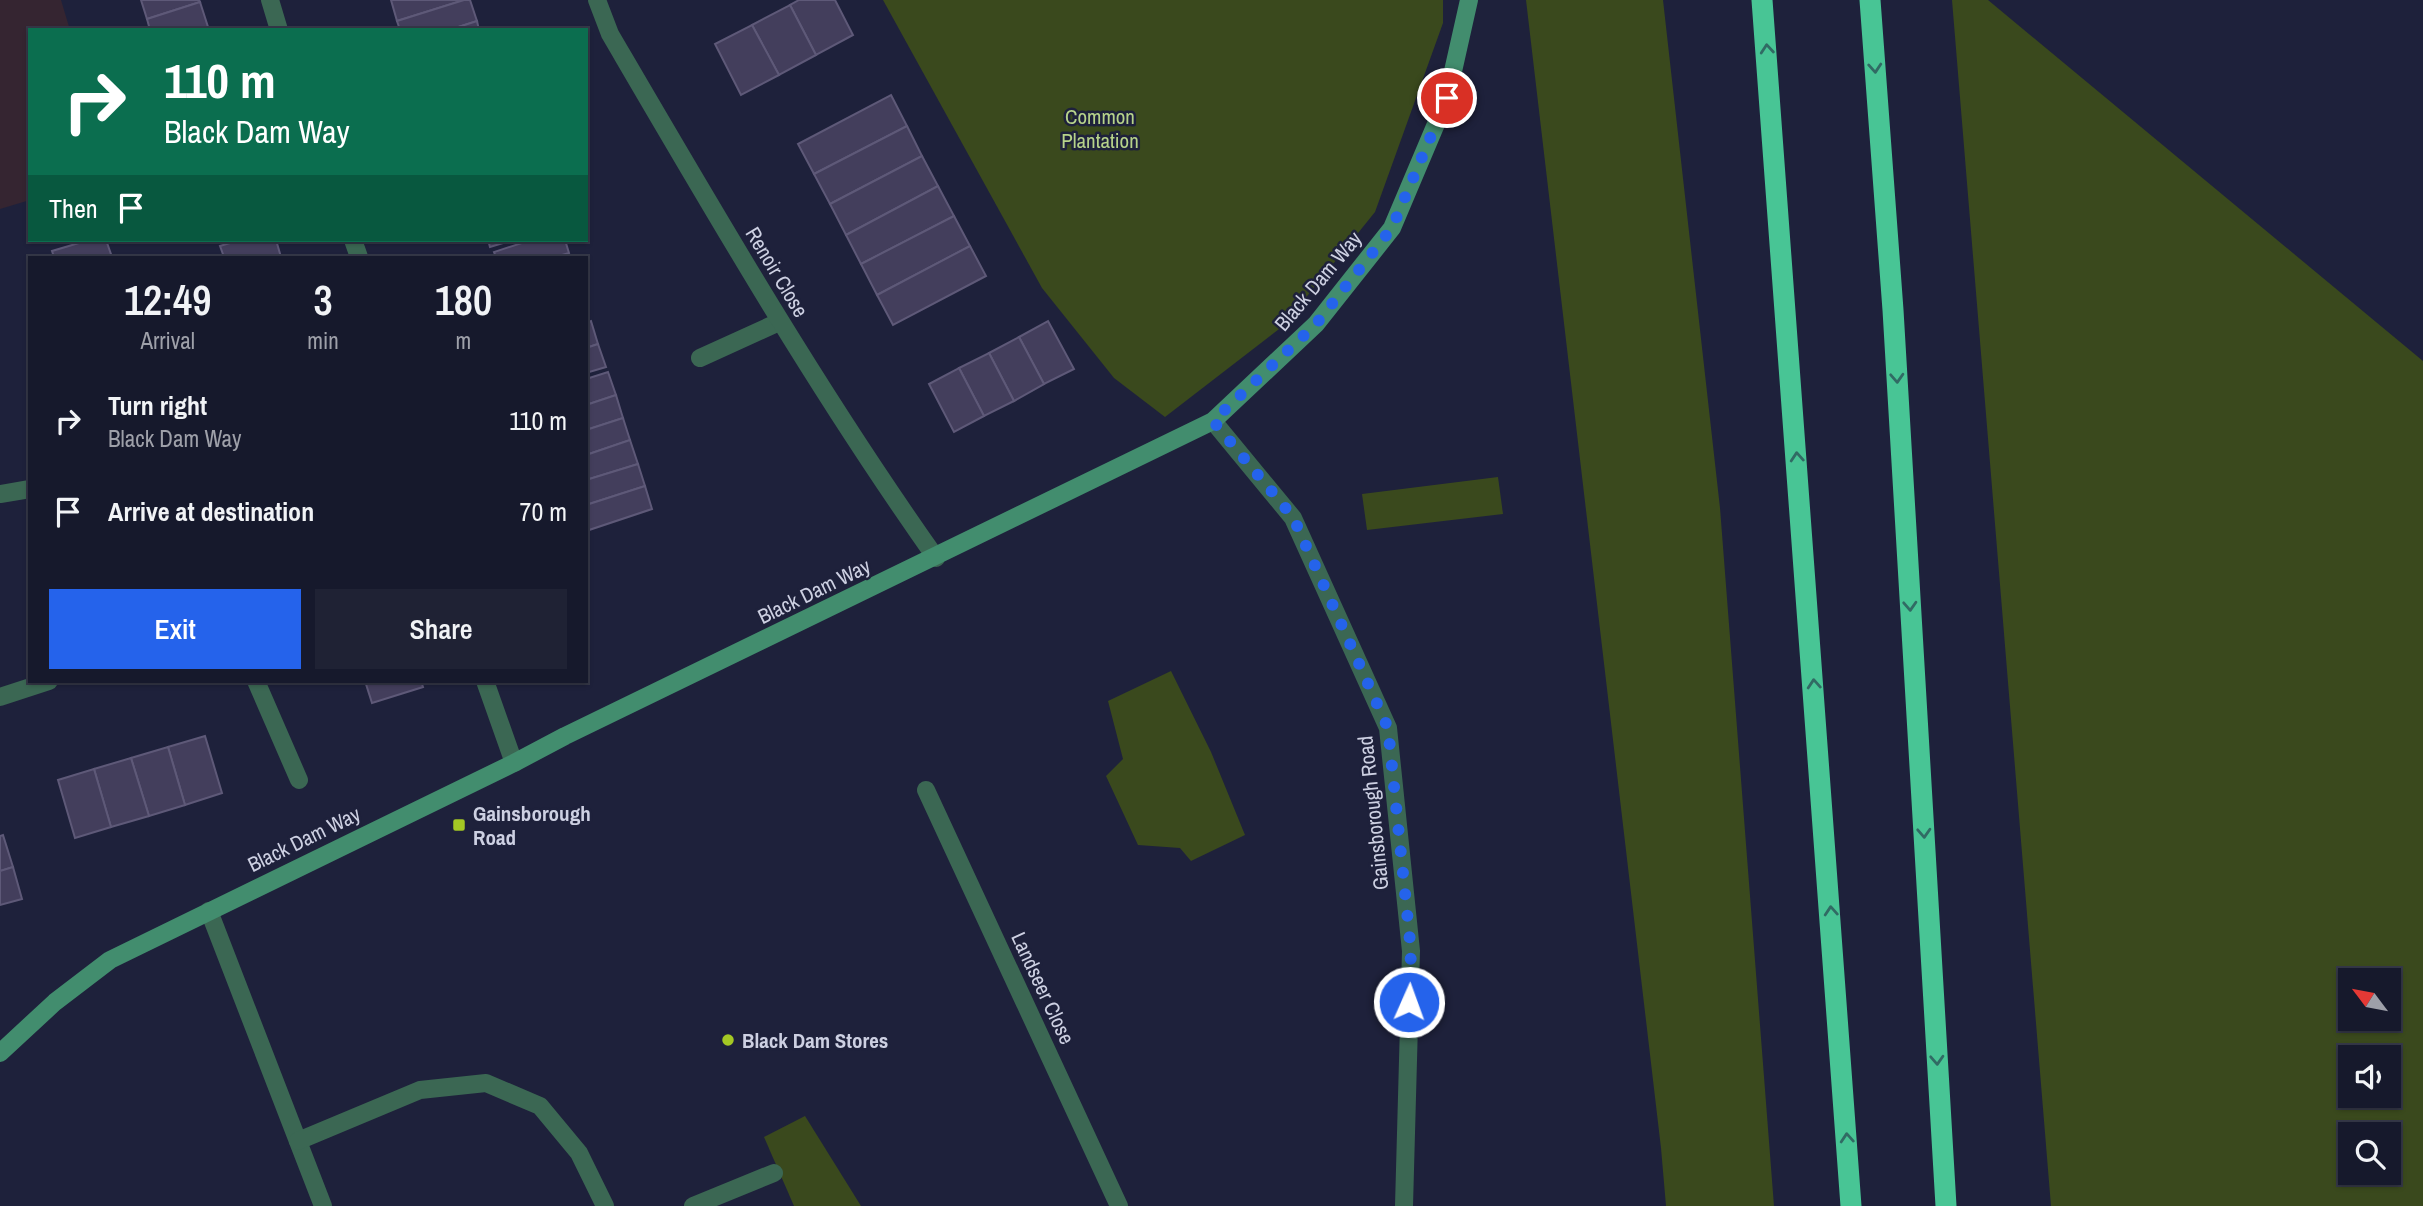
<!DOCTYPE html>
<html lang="en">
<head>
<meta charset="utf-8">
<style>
  :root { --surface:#16192c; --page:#1f2234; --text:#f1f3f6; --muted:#9ea0a9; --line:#353848; --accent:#2563eb }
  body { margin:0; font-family:"Archivo Narrow",sans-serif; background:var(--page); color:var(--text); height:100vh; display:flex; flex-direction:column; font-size:26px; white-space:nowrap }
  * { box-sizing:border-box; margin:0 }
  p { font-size:23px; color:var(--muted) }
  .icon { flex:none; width:38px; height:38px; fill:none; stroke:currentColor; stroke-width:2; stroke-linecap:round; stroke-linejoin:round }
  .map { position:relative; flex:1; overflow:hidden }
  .drawer { position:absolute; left:28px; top:256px; width:560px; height:427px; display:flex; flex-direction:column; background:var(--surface); border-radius:0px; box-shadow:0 2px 5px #0004,0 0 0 2px var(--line) }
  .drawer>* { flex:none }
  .banner { position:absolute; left:28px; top:28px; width:560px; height:214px; border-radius:0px; box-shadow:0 2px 5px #0004,0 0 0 2px var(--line); background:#0b6e4f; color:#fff; overflow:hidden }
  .needle { width:46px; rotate:302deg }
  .buttons { position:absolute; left:2338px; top:968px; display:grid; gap:14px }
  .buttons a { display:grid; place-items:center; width:63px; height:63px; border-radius:0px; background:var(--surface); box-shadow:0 2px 5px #0004,0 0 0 2px var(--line); font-size:35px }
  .pin { position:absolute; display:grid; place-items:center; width:60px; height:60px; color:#fff; margin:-30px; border:4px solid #fff; border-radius:50%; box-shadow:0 2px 7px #0007 }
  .me { position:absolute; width:77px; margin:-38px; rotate:2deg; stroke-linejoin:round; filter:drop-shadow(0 0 5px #0008) }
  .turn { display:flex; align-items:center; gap:24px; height:147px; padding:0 21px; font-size:32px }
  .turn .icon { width:91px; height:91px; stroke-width:2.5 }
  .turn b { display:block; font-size:49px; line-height:60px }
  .then { display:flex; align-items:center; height:66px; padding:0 21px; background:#0003; gap:14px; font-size:26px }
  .eta { display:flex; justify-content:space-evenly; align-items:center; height:119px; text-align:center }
  .eta b { font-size:42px; font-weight:600; line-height:49px }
  .action { display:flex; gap:14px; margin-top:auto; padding:14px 21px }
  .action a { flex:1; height:80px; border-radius:0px; background:var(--accent); color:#fff; font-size:28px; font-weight:600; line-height:80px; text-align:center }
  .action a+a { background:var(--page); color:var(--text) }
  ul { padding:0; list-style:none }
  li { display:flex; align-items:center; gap:21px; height:91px; padding:0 21px }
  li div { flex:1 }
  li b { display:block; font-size:26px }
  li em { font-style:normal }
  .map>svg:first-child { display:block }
  .education { fill:#352531 }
  .green { fill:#3a491d; fill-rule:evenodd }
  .building { fill:#433e5c; stroke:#5e5978; stroke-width:2 }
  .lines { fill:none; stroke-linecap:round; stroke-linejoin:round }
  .lane { stroke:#3b6753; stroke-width:18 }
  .street { stroke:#3b6753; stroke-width:18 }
  .secondary { stroke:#428d6e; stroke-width:18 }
  .highway { stroke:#48c595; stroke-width:21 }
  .oneway { stroke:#316b64 }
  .route { stroke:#2563eb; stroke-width:12; stroke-dasharray:0 21.6 }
  .poi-dot { fill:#a4c824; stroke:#1e213b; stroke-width:2.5 }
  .labels { text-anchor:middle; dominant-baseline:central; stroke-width:5; stroke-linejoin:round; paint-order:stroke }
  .park-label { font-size:21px; fill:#b7d38a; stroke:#1e213b }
  .street-label { font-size:21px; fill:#cdd0e2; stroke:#1e213b }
  .poi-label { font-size:21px; font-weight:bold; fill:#cdd0e2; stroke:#1e213b; text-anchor:start }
</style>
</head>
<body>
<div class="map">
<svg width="2423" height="1206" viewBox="0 0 2423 1206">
  <rect width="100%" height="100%" fill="#1e213b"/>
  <!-- education -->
  <path class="education" d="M0 0H61L70 30H30V200L0 209Z"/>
  <!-- green -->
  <g class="green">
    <path d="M883 0H1443V23L1375 212 1283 326 1165 417 1114 378 1042 288Z"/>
    <path d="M1526 0H1663L1720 508 1774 1206H1666L1661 1148Z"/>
    <path d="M1952 0H1988L2423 361V1206H2051ZM2350 980H2389V1018H2350ZM2389 1057V1096H2350V1057ZM2389 1134V1172H2350V1134Z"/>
    <path d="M1498 477 1503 514 1367 530 1362 494Z"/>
    <path d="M1171 671 1211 752 1245 835 1191 861 1180 848 1138 845 1106 776 1123 759 1108 701Z"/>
    <path d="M805 1116 861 1206H794L764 1137Z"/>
  </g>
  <!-- building -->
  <g class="building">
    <path d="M141 0H199L200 2 147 19Z"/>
    <path d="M391 0H464L397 21Z"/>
    <path d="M464 0H470L477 21 449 30H400L397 21Z"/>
    <path d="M799 0H835L853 35 816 55 790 5Z"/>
    <path d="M200 2 209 30H150L147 19Z"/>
    <path d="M790 5 816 55 779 75 752 25Z"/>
    <path d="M477 21 479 30H449Z"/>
    <path d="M752 25 779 75 741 95 715 44Z"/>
    <path d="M891 95 907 126 814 174 798 144Z"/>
    <path d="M907 126 922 156 830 204 814 174Z"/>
    <path d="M922 156 938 186 846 235 830 204Z"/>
    <path d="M938 186 954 216 861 264 846 235Z"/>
    <path d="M954 216 970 246 877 295 861 264Z"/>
    <path d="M89 240H106L112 257H54L52 251Z"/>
    <path d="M240 240H276L281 257H224L220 246Z"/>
    <path d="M488 240H513L490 247Z"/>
    <path d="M531 240H565L569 253 555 257H496L494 252Z"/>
    <path d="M970 246 986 276 893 325 877 295Z"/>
    <path d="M591 321 598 344 586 348V323Z"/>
    <path d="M1048 321 1074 369 1044 384 1019 337Z"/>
    <path d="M1019 337 1044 384 1014 401 989 353Z"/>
    <path d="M598 344 606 367 586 373V348Z"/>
    <path d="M989 353 1014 401 984 416 959 368Z"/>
    <path d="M959 368 984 416 954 432 929 384Z"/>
    <path d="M608 372 616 395 586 405V379Z"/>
    <path d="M616 395 623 418 586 430V405Z"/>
    <path d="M623 418 630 440 586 455V430Z"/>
    <path d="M630 440 638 464 586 480V455Z"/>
    <path d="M638 464 645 486 586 505V480Z"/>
    <path d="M645 486 652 509 586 531V505Z"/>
    <path d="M365 681H421L423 687 372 703Z"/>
    <path d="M205 736 222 793 185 805 168 747Z"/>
    <path d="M168 747 185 805 149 816 131 758Z"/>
    <path d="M131 758 149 816 111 827 94 769Z"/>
    <path d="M94 769 111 827 75 838 58 780Z"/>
    <path d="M3 835 13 867 0 871V836Z"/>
    <path d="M13 867 22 899 0 905V871Z"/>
  </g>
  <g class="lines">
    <!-- lane -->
    <g class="lane">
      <path d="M700 358 779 322"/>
      <path d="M256 681 299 780"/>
    </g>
    <!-- street -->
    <g class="street">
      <path d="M270 0 279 30"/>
      <path d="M597 0 610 34C714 212 817 390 936 558"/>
      <path d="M353 240 359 257"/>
      <path d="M1213 421 1293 518 1388 728 1411 951 1404 1206"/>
      <path d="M0 494 30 489"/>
      <path d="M485 681 514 763"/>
      <path d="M0 697 49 681"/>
      <path d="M926 790 1119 1206"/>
      <path d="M209 911 323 1206"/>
      <path d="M298 1141 420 1090 486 1083 540 1106 579 1153 605 1206"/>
      <path d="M693 1206 774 1173"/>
    </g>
    <!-- secondary -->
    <path class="secondary" d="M0 1053 55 1002 110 960 514 763 565 736 1213 421 1316 324 1392 228 1447 98 1469 0"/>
    <!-- highway -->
    <g class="highway">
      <path d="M1762 0 1851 1206"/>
      <path d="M1870 0 1893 310 1946 1206"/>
    </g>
  </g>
  <!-- one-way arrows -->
  <defs><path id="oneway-chevron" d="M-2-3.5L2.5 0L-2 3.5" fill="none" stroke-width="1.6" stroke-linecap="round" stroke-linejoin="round" transform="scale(1.75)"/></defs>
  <g class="oneway">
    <use href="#oneway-chevron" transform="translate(1767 49) rotate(-95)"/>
    <use href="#oneway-chevron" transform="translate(1875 68) rotate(86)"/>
    <use href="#oneway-chevron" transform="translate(1897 378) rotate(87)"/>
    <use href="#oneway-chevron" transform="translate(1797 457) rotate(-94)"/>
    <use href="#oneway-chevron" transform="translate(1910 606) rotate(87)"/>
    <use href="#oneway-chevron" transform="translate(1814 684) rotate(-94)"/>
    <use href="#oneway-chevron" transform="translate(1924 833) rotate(87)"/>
    <use href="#oneway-chevron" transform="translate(1831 911) rotate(-94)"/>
    <use href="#oneway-chevron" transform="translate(1937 1060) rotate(87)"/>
    <use href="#oneway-chevron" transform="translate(1847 1138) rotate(-94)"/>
  </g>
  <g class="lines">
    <!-- route -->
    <path class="route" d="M1409 1002 1411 951 1388 728 1293 517 1213 421 1316 324 1392 228 1447 98"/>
  </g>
  <!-- markers -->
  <g class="poi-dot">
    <rect x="452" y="818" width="14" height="14" rx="3.5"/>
    <circle cx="728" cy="1040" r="7"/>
  </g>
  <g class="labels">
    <!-- park labels -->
    <g class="park-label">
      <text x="1100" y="116">Common<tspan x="1100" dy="24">Plantation</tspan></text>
    </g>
    <!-- street labels -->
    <g class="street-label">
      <text transform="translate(777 272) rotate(59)">Renoir Close</text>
      <text transform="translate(1318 281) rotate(-50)">Black Dam Way</text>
      <text transform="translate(814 591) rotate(-26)">Black Dam Way</text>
      <text transform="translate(1373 813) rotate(-96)">Gainsborough Road</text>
      <text transform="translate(304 839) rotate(-26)">Black Dam Way</text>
      <text transform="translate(1043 988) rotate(65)">Landseer Close</text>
    </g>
    <!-- poi labels -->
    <g class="poi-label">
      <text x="473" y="813">Gainsborough<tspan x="473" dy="24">Road</tspan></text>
      <text x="742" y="1040">Black Dam Stores</text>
    </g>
  </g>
</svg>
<div class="buttons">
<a><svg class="needle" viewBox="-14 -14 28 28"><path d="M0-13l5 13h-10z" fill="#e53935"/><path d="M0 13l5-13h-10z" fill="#9ea0a9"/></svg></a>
<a><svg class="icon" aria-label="sound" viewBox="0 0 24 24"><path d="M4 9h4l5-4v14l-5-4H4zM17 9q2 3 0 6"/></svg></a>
<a><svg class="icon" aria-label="search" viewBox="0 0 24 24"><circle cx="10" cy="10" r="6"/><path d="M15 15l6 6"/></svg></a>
</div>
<div class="pin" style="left:1447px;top:98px;background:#d93025"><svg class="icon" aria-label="arrive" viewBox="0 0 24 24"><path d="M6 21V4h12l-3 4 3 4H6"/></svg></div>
<svg class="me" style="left:1409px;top:1002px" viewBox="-20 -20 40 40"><circle r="17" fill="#2563eb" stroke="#fff" stroke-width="3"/><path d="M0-11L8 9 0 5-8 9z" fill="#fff"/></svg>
<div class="banner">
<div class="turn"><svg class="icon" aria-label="right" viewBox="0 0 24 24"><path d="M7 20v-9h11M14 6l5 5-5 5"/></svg><div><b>110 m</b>Black Dam Way</div></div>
<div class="then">Then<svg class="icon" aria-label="arrive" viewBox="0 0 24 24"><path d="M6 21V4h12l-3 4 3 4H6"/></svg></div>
</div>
<section class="drawer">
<div class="eta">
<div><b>12:49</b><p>Arrival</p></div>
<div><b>3</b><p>min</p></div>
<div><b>180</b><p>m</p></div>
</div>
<ul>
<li><svg class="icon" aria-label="right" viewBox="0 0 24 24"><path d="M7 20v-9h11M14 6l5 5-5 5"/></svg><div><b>Turn right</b><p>Black Dam Way</p></div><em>110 m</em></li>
<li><svg class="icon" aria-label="arrive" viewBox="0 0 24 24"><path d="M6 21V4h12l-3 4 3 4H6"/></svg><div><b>Arrive at destination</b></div><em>70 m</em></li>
</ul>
<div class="action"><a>Exit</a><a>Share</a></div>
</section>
</div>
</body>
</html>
